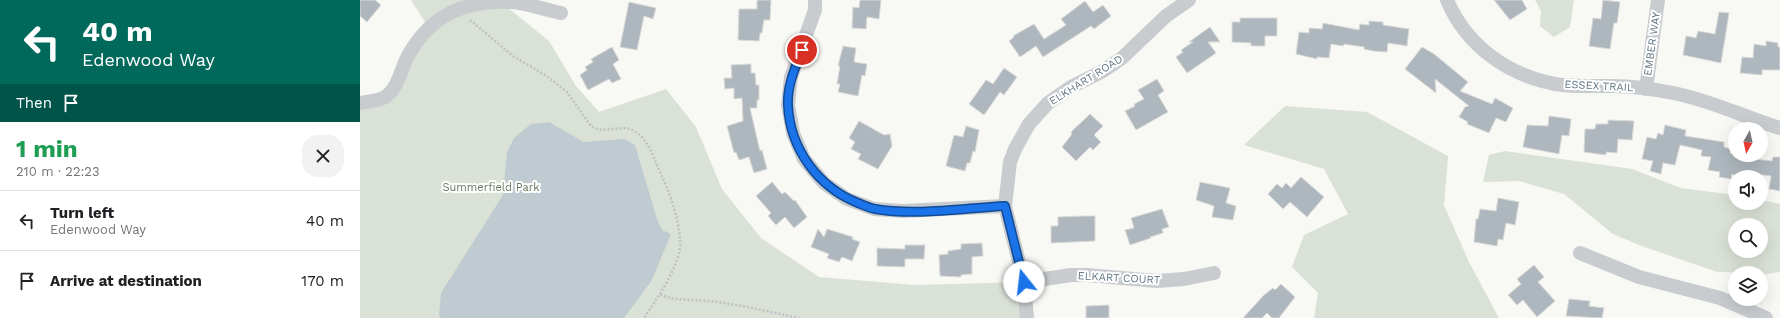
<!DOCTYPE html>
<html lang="en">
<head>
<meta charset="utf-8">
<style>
  :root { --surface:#fff; --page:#f2f2f2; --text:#202124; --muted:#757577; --line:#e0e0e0 }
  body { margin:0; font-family:"Work Sans",sans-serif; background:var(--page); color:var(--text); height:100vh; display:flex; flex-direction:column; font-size:15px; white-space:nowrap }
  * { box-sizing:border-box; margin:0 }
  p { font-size:13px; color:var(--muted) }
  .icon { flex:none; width:22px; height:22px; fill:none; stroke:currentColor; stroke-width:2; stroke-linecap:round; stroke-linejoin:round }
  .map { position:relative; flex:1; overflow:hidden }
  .drawer { display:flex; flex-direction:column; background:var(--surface); width:360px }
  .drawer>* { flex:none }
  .guide { background:#00695c; color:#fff; overflow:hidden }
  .needle { width:26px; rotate:189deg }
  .tools { position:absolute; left:1368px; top:122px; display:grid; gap:8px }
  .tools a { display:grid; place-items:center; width:40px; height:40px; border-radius:50%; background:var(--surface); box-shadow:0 4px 16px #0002; font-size:20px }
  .pin { position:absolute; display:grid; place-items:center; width:34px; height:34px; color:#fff; margin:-17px; border:2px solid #fff; border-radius:50%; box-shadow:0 1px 4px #0007 }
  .me { position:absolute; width:44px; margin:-22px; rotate:344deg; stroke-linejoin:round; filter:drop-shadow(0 0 3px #0008) }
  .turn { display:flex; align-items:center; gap:14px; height:84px; padding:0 16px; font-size:18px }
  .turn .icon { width:52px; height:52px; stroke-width:2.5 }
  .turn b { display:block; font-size:28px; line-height:34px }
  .then { display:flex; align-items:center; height:38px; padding:0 16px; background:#0003; gap:8px; font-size:15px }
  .round { display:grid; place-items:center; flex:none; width:42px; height:42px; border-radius:16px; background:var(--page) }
  .overview { display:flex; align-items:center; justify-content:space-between; height:68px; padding:0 16px }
  h1 { font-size:24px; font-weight:700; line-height:30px; color:#1e9e55 }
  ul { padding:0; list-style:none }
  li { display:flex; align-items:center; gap:12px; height:60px; padding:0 16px; border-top:1px solid var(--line) }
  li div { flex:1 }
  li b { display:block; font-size:15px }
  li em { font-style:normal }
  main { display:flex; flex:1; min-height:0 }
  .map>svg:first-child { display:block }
  .green { fill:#dae1d6; fill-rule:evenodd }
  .water { fill:#bfcbd0 }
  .building { fill:#aeb7bd; stroke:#dadad7 }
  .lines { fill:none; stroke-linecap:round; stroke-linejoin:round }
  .path { stroke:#bfc2c4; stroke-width:2.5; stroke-dasharray:2 2; stroke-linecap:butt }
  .street { stroke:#c8cccf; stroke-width:14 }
  .route-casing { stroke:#114b97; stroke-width:10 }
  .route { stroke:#1a73e8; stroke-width:7 }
  .labels { text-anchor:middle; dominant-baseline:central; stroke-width:4; stroke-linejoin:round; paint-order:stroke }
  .street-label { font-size:11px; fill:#617583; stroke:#fff }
  .park-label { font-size:11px; fill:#667a60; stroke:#fff }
</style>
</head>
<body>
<main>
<section class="drawer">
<div class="guide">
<div class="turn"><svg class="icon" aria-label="left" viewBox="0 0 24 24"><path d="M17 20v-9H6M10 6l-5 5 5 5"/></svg><div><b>40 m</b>Edenwood Way</div></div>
<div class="then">Then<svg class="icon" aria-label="arrive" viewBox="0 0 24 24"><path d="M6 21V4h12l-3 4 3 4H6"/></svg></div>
</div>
<div class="overview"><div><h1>1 min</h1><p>210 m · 22:23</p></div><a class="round"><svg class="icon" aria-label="close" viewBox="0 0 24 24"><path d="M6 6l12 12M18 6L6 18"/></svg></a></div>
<ul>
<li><svg class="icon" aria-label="left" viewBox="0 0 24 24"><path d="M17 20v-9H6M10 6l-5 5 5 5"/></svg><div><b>Turn left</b><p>Edenwood Way</p></div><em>40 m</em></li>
<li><svg class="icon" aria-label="arrive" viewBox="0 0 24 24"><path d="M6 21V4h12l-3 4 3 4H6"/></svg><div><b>Arrive at destination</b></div><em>170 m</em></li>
</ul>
</section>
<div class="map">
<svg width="1420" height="318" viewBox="0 0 1420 318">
  <rect width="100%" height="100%" fill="#f8f8f5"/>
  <!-- green -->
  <g class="green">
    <path d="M51 0H103L105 6 141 2 189 41 216 86 239 112 306 89 336 127 362 189 401 238 459 277 555 285 664 282 667 318H0V103L22 99 68 27Z"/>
    <path d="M1175 0H1214L1210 27 1194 37 1180 26 1181 11Z"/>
    <path d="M925 106 1007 112 1088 156 1084 205 1109 262 1139 318H954L958 293 932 267 944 235 988 214 964 169 884 145Z"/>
    <path d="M1145 151 1272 169 1321 188 1375 195V203H1401V200L1420 204V272L1401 275V273L1357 272 1279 245 1253 234 1204 194 1159 181 1123 182 1129 155ZM1375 225H1401V251H1375Z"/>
  </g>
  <!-- water -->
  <path class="water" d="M189 122 224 142 264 139 275 145 297 219 302 230 311 234 292 280 264 318H81L79 316 81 293 143 195 147 152 154 138 171 124Z"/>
  <!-- building -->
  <g class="building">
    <path d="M0 0H15L21 5 7 22 0 16Z"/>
    <path d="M397 0H411L410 20H404L402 33H400L399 41 378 40 379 9H397Z"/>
    <path d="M500 0H521L519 19 507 17 506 29 492 28 493 7 499 8Z"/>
    <path d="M1134 0H1162L1167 9 1150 20Z"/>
    <path d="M1243 0 1260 2 1257 23H1254L1250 49 1229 46 1233 18 1241 19Z"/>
    <path d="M725 1 733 12 743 5 751 16 734 29 731 26 683 57 676 46 660 57 649 41 654 37 653 36 674 24 684 39 706 25 701 19Z"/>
    <path d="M269 2 296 8 293 19 284 16 277 50 260 47Z"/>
    <path d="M1359 12 1369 13 1361 63 1323 55 1326 36 1336 38 1338 31 1355 34Z"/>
    <path d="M880 18H917V36H905V46H891V43L872 42V22H880Z"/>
    <path d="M1009 21 1023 22V25L1049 29 1047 46 1028 43 1027 52 1013 51 1004 49V47L984 44 983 46 971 44 969 58 957 57V59L936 54 939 32 949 33V28L962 29 963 23 999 30 1000 24 1009 25Z"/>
    <path d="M850 27 860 42H848L856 53 827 73 816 57 823 52 821 50 833 42H829Z"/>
    <path d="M1406 41 1418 43V47H1420V70H1402V75L1380 73 1382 57 1393 58 1394 44 1406 46Z"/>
    <path d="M483 46 496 48 494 62 507 64 505 76 502 75 498 96 478 92 480 84H477L480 66H478Z"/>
    <path d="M252 47 259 60 253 64 261 79 252 83 249 79 228 90 220 75 227 70 225 67 233 62 231 59Z"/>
    <path d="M1062 47 1074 54 1108 82 1100 91 1132 104 1135 98 1153 108 1146 122 1136 118 1129 133 1107 124 1108 122 1099 117 1105 107 1109 106 1075 79 1076 93 1045 69Z"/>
    <path d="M391 64V73H395L396 85H399V100H397V108H390L400 151 402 150 407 169 394 173 389 157 379 160 376 152 374 153 367 126 383 121 382 98 374 99V88L365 89 364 78H372L371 65Z"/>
    <path d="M644 68 657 77 644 95 640 92 624 115 609 104 626 80 633 84Z"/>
    <path d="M797 79 804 91 798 95 808 112 776 130 765 111 775 106 774 104 784 99 778 90Z"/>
    <path d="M730 114 743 126 734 135 741 142 733 150 730 147 716 161 702 147 712 134 711 132Z"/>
    <path d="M1189 116 1211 119 1209 136 1202 135 1199 154 1163 147 1167 125 1188 126Z"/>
    <path d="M1248 120 1274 121 1272 140 1258 139 1257 153 1246 152V155L1224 152 1225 129H1235L1236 124H1248Z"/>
    <path d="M499 121 524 135 530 134 532 146 518 169 498 159 501 154 491 149 495 142 489 138Z"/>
    <path d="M1305 125 1326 130 1325 136 1364 142V147L1371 149 1370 153 1375 154V157L1412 161 1413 157H1420V191L1409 189 1411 176 1380 172 1379 176 1372 174 1371 179 1359 177 1360 172 1348 170 1351 157 1341 156 1342 150 1320 145 1315 165 1303 163 1301 174 1290 171 1293 161 1282 159 1287 137 1296 139 1298 133 1303 135Z"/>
    <path d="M606 126 619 130 615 152 613 151 610 163H607L605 171 586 166 594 135 603 137Z"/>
    <path d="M941 177 964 197 947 217 930 202 923 209 908 194 917 184 922 188 926 183 931 188Z"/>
    <path d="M412 182 422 194 425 192 434 201 435 200 447 217 434 228 425 217 416 225 408 216 411 213 396 196Z"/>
    <path d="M840 182 870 188 866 203 876 206 873 220 852 217 854 206 836 200Z"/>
    <path d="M1138 198 1159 202 1155 225 1146 223 1143 240 1138 239 1137 246 1114 242 1116 219H1118L1120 209 1136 211Z"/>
    <path d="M802 209 809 227 802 229 803 233 790 237 791 238 770 245 765 230 774 228 771 218Z"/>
    <path d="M723 216H735V241L691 243V226H698V217Z"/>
    <path d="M458 229 464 237 467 229 493 237 492 239 500 242 492 261 482 257 479 262 467 258 469 254 451 247Z"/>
    <path d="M622 243 623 256 612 257V274L601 275V277L580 276 579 255 588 254V251L601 249V244Z"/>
    <path d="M545 245H565L564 259H545V267L517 266V248L545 249Z"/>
    <path d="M1174 265 1184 277 1178 282 1195 301 1177 317 1163 300 1157 305 1148 295 1161 284 1157 279Z"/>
    <path d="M921 284 935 297 919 318H912L907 313 902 318H883L904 295 913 288 915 290Z"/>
    <path d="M1209 299 1230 301 1229 306 1244 308 1242 318 1206 316Z"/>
    <path d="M749 305V318H726V306Z"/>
  </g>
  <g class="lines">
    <!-- path -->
    <g class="path">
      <path d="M110 20 153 56 185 75 207 92 231 126C245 136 262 121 277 133 289 141 294 159 300 172 310 193 319 218 320 242 322 263 296 300 284 318"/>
      <path d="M300 295C317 301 330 299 348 301 379 304 409 312 439 318"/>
    </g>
    <!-- street -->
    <g class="street">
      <path d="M455 0V10L431 77 428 105 433 133 444 159 464 183 487 199 514 209 543 211 645 206"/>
      <path d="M1087 0C1106 45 1147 75 1195 84 1214 87 1234 86 1253 86 1273 86 1293 89 1313 93 1350 100 1384 117 1420 128"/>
      <path d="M1286 89 1298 0"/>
      <path d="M0 103C7 102 14 101 21 99 38 93 41 67 49 54 72 14 106 0 151 2 167 3 185 10 201 13"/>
      <path d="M1220 253 1279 277 1360 298 1406 318"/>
      <path d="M664 282 711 275H727L797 281 824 279 854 273"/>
      <path d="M667 318 664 282 645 206 650 162 655 149 669 124 688 103 711 87 743 71 762 58 806 16 829 0"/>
    </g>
  </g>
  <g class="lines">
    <!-- route casing -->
    <g class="route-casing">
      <path id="route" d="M442 50C435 68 427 86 428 105 430 149 458 187 498 203 503 205 509 208 515 209 556 216 604 208 645 206L664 282"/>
    </g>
    <!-- route -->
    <use href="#route" class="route"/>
  </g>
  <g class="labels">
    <!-- street labels -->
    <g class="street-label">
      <text transform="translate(1292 44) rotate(-82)">EMBER WAY</text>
      <text transform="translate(726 80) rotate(-32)">ELKHART ROAD</text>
      <text transform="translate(1239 86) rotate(3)">ESSEX TRAIL</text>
      <text transform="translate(759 278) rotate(3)">ELKART COURT</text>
    </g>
    <!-- park labels -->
    <g class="park-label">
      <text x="131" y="187">Summerfield Park</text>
    </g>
  </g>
</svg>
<div class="tools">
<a><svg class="needle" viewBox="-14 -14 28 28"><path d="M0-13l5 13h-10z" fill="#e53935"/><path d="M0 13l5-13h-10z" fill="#757577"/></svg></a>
<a><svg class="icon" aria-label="sound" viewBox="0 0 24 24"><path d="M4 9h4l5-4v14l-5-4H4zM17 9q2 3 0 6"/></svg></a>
<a><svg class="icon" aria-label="search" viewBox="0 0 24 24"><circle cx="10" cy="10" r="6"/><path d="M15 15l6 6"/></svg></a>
<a><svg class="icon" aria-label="layers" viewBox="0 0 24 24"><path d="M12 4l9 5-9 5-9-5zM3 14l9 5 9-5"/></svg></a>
</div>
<div class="pin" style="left:442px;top:50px;background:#d93025"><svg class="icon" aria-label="arrive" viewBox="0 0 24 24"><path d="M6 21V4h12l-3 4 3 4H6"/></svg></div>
<svg class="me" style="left:664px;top:282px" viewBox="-20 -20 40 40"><circle r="19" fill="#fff"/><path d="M0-13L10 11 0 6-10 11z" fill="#1a73e8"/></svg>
</div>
</main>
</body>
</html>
